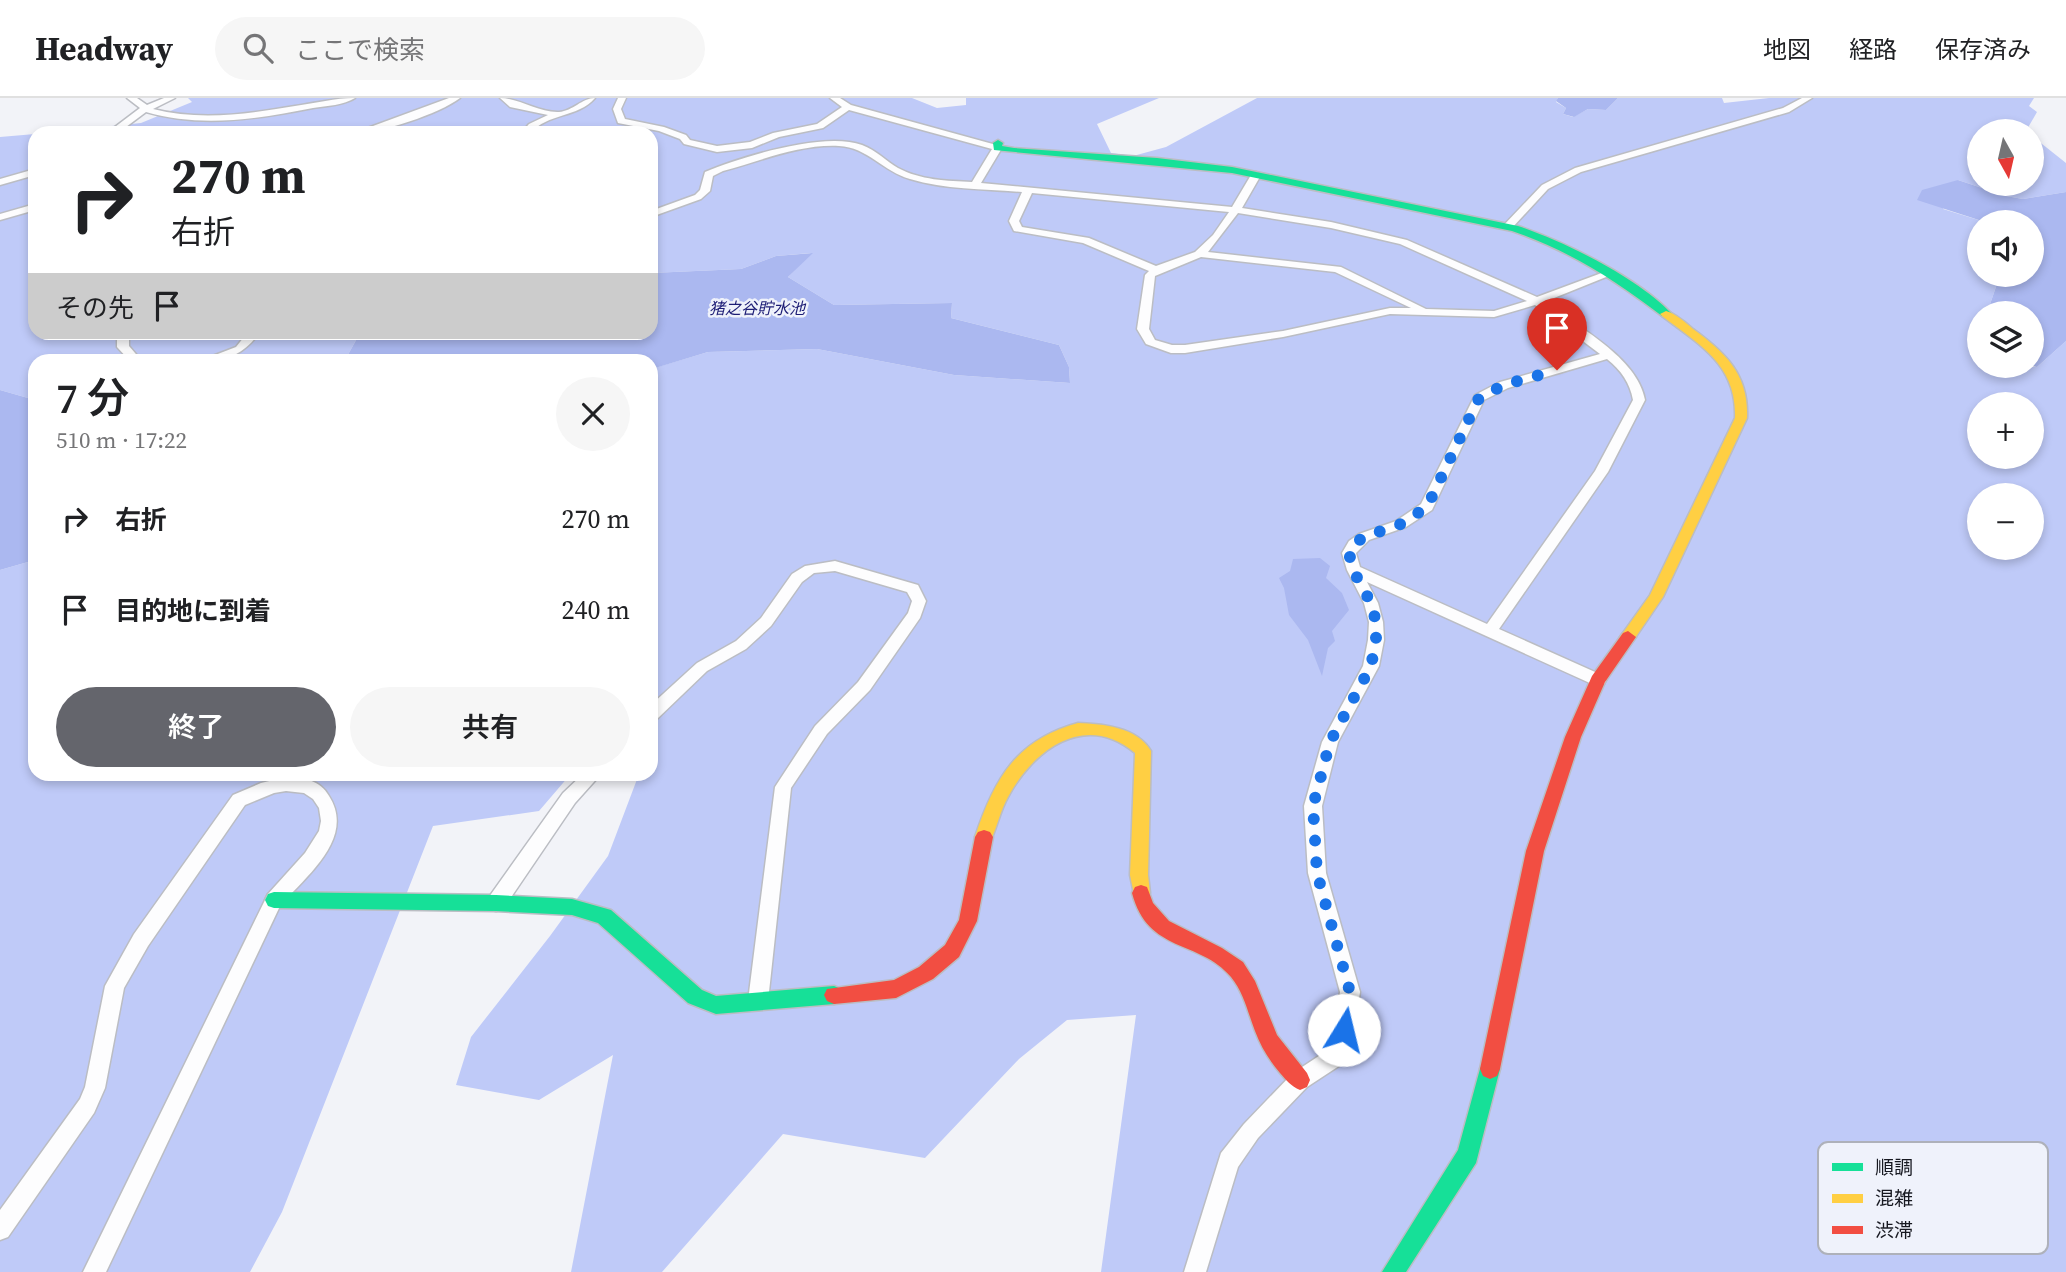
<!DOCTYPE html>
<html lang="ja">
<head>
<meta charset="utf-8">
<style>
  :root { --surface:#fff; --page:#f6f6f6; --text:#202124; --muted:#757577; --line:#e0e0e0; --accent:#64656c }
  body { margin:0; font-family:"Source Serif 4","Noto Sans JP",serif; background:var(--page); color:var(--text); height:100vh; display:flex; flex-direction:column; font-size:26px; white-space:nowrap }
  * { box-sizing:border-box; margin:0 }
  p { font-size:23px; color:var(--muted) }
  .icon { flex:none; width:38px; height:38px; fill:none; stroke:currentColor; stroke-width:2; stroke-linecap:round; stroke-linejoin:round }
  .map { position:relative; flex:1; overflow:hidden }
  .drawer { position:absolute; left:28px; top:256px; width:630px; height:427px; display:flex; flex-direction:column; background:var(--surface); border-radius:21px; box-shadow:0 4px 10px #0003 }
  .drawer>* { flex:none }
  .banner { position:absolute; left:28px; top:28px; width:630px; height:214px; border-radius:21px; box-shadow:0 4px 10px #0003; background:#fff; color:var(--text); overflow:hidden }
  .needle { width:46px; rotate:172deg }
  .buttons { position:absolute; left:1967px; top:21px; display:grid; gap:14px }
  .buttons a { display:grid; place-items:center; width:77px; height:77px; border-radius:50%; background:var(--surface); box-shadow:0 4px 10px #0003; font-size:35px }
  .pin { position:absolute; display:grid; place-items:center; width:60px; height:60px; color:#fff; margin:-72px -30px; border-radius:50% 50% 50% 0; rotate:-45deg; box-shadow:0 0 7px #0007 }
  .pin .icon { rotate:45deg }
  .me { position:absolute; width:77px; margin:-38px; rotate:9deg; stroke-linejoin:round; filter:drop-shadow(0 0 5px #0008) }
  .turn { display:flex; align-items:center; gap:24px; height:147px; padding:0 28px; font-size:32px }
  .turn .icon { width:91px; height:91px; stroke-width:2.5 }
  .turn b { display:block; font-size:49px; line-height:60px }
  .then { display:flex; align-items:center; height:66px; padding:0 28px; background:#0003; gap:14px; font-size:26px }
  .round { display:grid; place-items:center; flex:none; width:74px; height:74px; border-radius:37px; background:var(--page) }
  .head { display:flex; align-items:center; justify-content:space-between; height:119px; padding:0 28px }
  h1 { font-size:42px; font-weight:600; line-height:52px }
  .primary-button { display:flex; gap:14px; margin-top:auto; padding:14px 28px }
  .primary-button a { flex:1; height:80px; border-radius:42px; background:var(--accent); color:#fff; font-size:28px; font-weight:600; line-height:80px; text-align:center }
  .primary-button a+a { background:var(--page); color:var(--text) }
  ul { padding:0; list-style:none }
  li { display:flex; align-items:center; gap:21px; height:91px; padding:0 28px }
  li div { flex:1 }
  li b { display:block; font-size:26px }
  li em { font-style:normal }
  header { display:flex; align-items:center; gap:42px; box-sizing:border-box; height:98px; padding:0 35px; background:var(--surface); border-bottom:2px solid var(--line) }
  header strong { font-size:33px }
  nav { display:flex; gap:38px; margin-inline-start:auto; font-size:24px }
  .search { width:490px; height:63px; background:var(--page); display:flex; align-items:center; gap:18px; box-sizing:border-box; padding:0 24px; border-radius:38px; color:var(--muted); font-size:26px }
  .map>svg:first-child { display:block }
  .forest { fill:#bfcaf8; fill-rule:evenodd }
  .water { fill:#abb8f0 }
  .lines { fill:none; stroke-linecap:round; stroke-linejoin:round }
  .street-casing { stroke:#bbbdc3; stroke-width:3 }
  .fast-casing { stroke:#bbbdc3; stroke-width:3 }
  .slow-casing { stroke:#bbbdc3; stroke-width:3 }
  .jam-casing { stroke:#bbbdc3; stroke-width:3 }
  .street { fill:#fdfdfe; fill-rule:evenodd }
  .fast { fill:#16e098; fill-rule:evenodd }
  .slow { fill:#ffcf43; fill-rule:evenodd }
  .jam { fill:#f24e42; fill-rule:evenodd }
  .route { stroke:#1a73e8; stroke-width:12; stroke-dasharray:0 21.6 }
  .labels { text-anchor:middle; dominant-baseline:central; stroke-width:5; stroke-linejoin:round; paint-order:stroke }
  .far-water-label { font-size:16px; font-style:italic; fill:#1c1c75; stroke:#eff2fb }
  .key { fill:#eff2fb; stroke:#aeb1ba; stroke-width:2 }
  .key-label { font-size:19px; fill:#171921 }
</style>
</head>
<body>
<header>
<strong>Headway</strong>
<div class="search"><svg class="icon" aria-label="search" viewBox="0 0 24 24"><circle cx="10" cy="10" r="6"/><path d="M15 15l6 6"/></svg>ここで検索</div>
<nav><a>地図</a><a>経路</a><a>保存済み</a></nav>
</header>
<div class="map">
<svg width="2066" height="1174" viewBox="0 0 2066 1174">
  <rect width="100%" height="100%" fill="#f2f3f8"/>
  <!-- forest -->
  <g class="forest">
    <path d="M188 0H912L937 10 966 7V0H1159L1097 26 1111 55 1133 58 1166 49 1257 0H1558L1556 4 1566 10 1563 16 1573 19 1588 11 1606 12 1618 0H1722L1724 5 1769 0H2034L2029 8 2037 14 2026 33H1979V86H2032V38L2066 65V94L2023 101 2006 98 1958 82 1943 111 1985 124H1979V177H2000L1987 215H1979V268L2037 269 2066 243V1174H1101L1136 917 1067 922 1019 961 925 1060 783 1036 662 1174H571L613 957 539 1002 456 987 471 939 550 838 608 758 639 676H651V271L708 254 817 251 954 277 1070 285 1069 269 1059 247 951 220 952 205 834 207 788 179 811 155 776 158 741 171 651 175V35H44L141 25 192 4ZM1979 306H2032V359H1979ZM1979 397H2032V450H1979Z"/>
    <path d="M35 36V234L360 235 345 262H35V302L0 292V39Z"/>
    <path d="M35 462V676H589L569 678 539 713 433 728 282 1114 250 1174H0V472Z"/>
  </g>
  <!-- water -->
  <g class="water">
    <path d="M1558 0H1618L1606 12 1588 11 1574 19 1563 16 1566 10 1556 3Z"/>
    <path d="M1958 82 2006 98 2023 101 2066 94V243L2037 269 2032 268V215H1987L2000 177H2032V124H1985L1917 102 1922 92Z"/>
    <path d="M813 155 788 179 834 207 952 205 951 220 1059 247 1069 269 1070 285 954 277 817 251 708 254 652 271 651 262H345L360 235 651 234V175L741 171 776 158Z"/>
    <path d="M0 292 35 302V462L0 472Z"/>
    <path d="M1320 460 1330 468 1326 480 1342 495 1349 512 1332 533 1335 543 1328 550 1322 578 1308 542 1289 517 1284 490 1279 480 1290 473 1293 461Z"/>
  </g>
  <g class="lines">
    <!-- street casing -->
    <g class="street-casing">
      <g id="street">
        <path d="M127 0H137L147 7 164 0H175L153 11C200 23 248 16 295 8 316 5 335 0 355 0 344 7 327 8 313 10 258 21 201 30 146 14L118 35H107L140 10Z"/>
        <path d="M449 0H460C439 16 381 35 354 35Z"/>
        <path d="M500 0C519 0 539 15 559 14 573 13 582 0 595 0 578 20 547 15 531 35H521L529 26 548 17 510 9Z"/>
        <path d="M618 0H626L621 11 625 21 664 29 686 37 690 42 717 48 750 44 773 35 817 26 842 9 830 0H840L851 7 1000 48 1002 50 981 85 1232 109 1251 77 1256 74 1261 77 1242 110 1331 124 1407 142 1537 199 1607 173 1616 175 1544 204C1577 228 1638 260 1645 302L1608 374 1499 531 1604 578 1606 582 1604 586H1592L1367 484 1378 505 1383 524 1384 542 1379 568 1338 644 1322 708 1326 775 1360 894 1354 932 1339 968 1307 989 1258 1040 1238 1069 1206 1174H1184L1221 1055 1244 1026 1293 975 1325 954 1334 932 1340 894 1308 775 1304 708 1322 644 1363 568 1368 542 1369 524 1364 505 1347 472 1342 455 1349 443 1359 436 1396 423 1421 406 1475 297 1500 284 1600 256 1535 207 1494 219 1390 216 1283 239 1185 255H1171L1146 246 1137 231 1145 177 1149 173 1083 145 1014 133 1009 123 1022 94C986 91 946 92 910 81 884 74 867 49 839 48 800 46 760 63 723 73L713 78 710 93 701 101 651 119V113L695 97 700 92 705 74C741 59 824 33 862 47 876 52 886 63 898 70 920 82 947 83 972 84L992 51 849 12 823 30 779 39 752 50 717 54 684 46 680 41 659 33 618 25 613 11ZM1032 95 1229 114 1213 137 1195 154 1156 168 1089 140 1022 129 1019 123ZM1238 115 1331 130 1400 146 1527 203 1494 213 1426 211 1341 169 1208 154ZM1201 159 1335 174 1411 210H1390L1283 233 1185 247H1172L1155 242 1149 231 1155 178ZM1607 261C1621 272 1630 285 1633 302L1595 373 1487 526 1360 469 1356 455 1369 442 1406 429 1432 412 1484 302 1508 290Z"/>
        <path d="M1802 0H1812L1789 14 1581 74 1548 91 1511 131 1502 129 1542 87 1575 70 1783 10Z"/>
        <path d="M35 71V77L0 87V81Z"/>
        <path d="M35 106V112L0 122V116Z"/>
        <path d="M117 234H129V248L141 262H129L117 249Z"/>
        <path d="M248 234H260C246 253 232 262 208 262L210 259 236 249Z"/>
        <path d="M835 463 918 487 926 503 920 520 870 592 827 636 791 690 768 903 765 910 758 912 751 910 748 903 775 689 815 628 858 584 908 515 912 503 907 494 835 473 814 475 802 484 771 528 746 551 707 573 657 621 651 623V607L697 565 736 543 761 520 792 476 805 468Z"/>
        <path d="M583 676H601L575 705 503 811 496 813 489 811 487 805 489 799 563 695Z"/>
        <path d="M286 679C303 679 320 682 329 698 356 740 306 778 280 808L106 1174H83L268 796 305 755 319 733 321 723 319 710 313 701 304 695 286 693 274 695 245 707 148 848 124 890 105 990 94 1015 8 1139 0 1142V1112L80 1001 85 989 105 888 134 836 233 697 261 685Z"/>
      </g>
    </g>
    <!-- fast casing -->
    <g class="fast-casing">
      <g id="fast">
        <path d="M998 42 1003 45 1002 48 1014 50 1157 60 1232 69 1518 128C1565 144 1637 179 1672 216L1662 218C1615 182 1568 152 1512 133L1232 75 994 52 993 45Z"/>
        <path d="M274 794 496 797 572 801 611 812 702 892 716 898 834 888 841 891 844 897 841 903 834 906 716 916 688 905 598 825 572 817 496 813 274 810 268 808 265 802 268 796Z"/>
        <path d="M1490 961 1497 964 1500 971 1476 1065 1406 1174H1382L1458 1052 1480 971 1483 964Z"/>
      </g>
    </g>
    <!-- slow casing -->
    <g class="slow-casing">
      <g id="slow">
        <path d="M1666 213C1676 216 1685 224 1693 231 1726 255 1749 277 1747 320L1663 499 1633 543 1628 545 1620 539 1650 497 1735 320C1737 267 1700 247 1662 218L1660 216Z"/>
        <path d="M1078 625C1103 626 1137 629 1151 653L1148 777 1150 795 1147 801 1141 803 1135 801 1130 777 1135 655C1085 613 1033 652 1008 699 1000 713 997 730 990 744L984 746 978 744 975 739C994 681 1016 642 1078 625Z"/>
      </g>
    </g>
    <!-- jam casing -->
    <g class="jam-casing">
      <g id="jam">
        <path d="M1628 533 1636 539 1605 584 1581 639 1544 753 1500 971 1497 978 1490 981 1483 978 1480 971 1526 753 1565 639 1592 578 1623 535Z"/>
        <path d="M984 732 990 734 993 739 977 823 959 859 933 881 896 900 834 906 827 903 824 897 827 891 894 882 919 869 945 847 959 822 975 739 978 734Z"/>
        <path d="M1141 787 1147 789 1153 805 1169 823 1222 850 1243 864 1255 883 1277 937 1307 975 1310 982 1307 989 1300 992C1291 988 1286 982 1280 975 1269 962 1261 949 1255 933 1248 915 1244 895 1231 879 1199 841 1148 856 1132 795L1135 789Z"/>
      </g>
    </g>
    <!-- street -->
    <use href="#street" class="street"/>
    <!-- fast -->
    <use href="#fast" class="fast"/>
    <!-- slow -->
    <use href="#slow" class="slow"/>
    <!-- jam -->
    <use href="#jam" class="jam"/>
  </g>
  <g class="lines">
    <!-- route -->
    <path class="route" d="M1344 932 1350 894 1317 775 1313 708 1330 644 1371 568 1376 542V524L1371 505 1353 472 1349 455 1354 446 1364 439 1401 426 1427 409 1479 300 1504 287 1557 272"/>
  </g>
  <g class="labels">
    <!-- far-water labels -->
    <g class="far-water-label">
      <text x="757" y="210">猪之谷貯水池</text>
    </g>
  </g>
  <!-- legend -->
  <rect x="1818" y="1044" width="230" height="112" rx="10" class="key"/>
  <rect x="1832" y="1065" width="31" height="8" fill="#16e098"/>
  <rect x="1832" y="1096" width="31" height="9" fill="#ffcf43"/>
  <rect x="1832" y="1128" width="31" height="8" fill="#f24e42"/>
  <g class="key-label">
    <text x="1875" y="1076">順調</text>
    <text x="1875" y="1107">混雑</text>
    <text x="1875" y="1139">渋滞</text>
  </g>
</svg>
<div class="buttons">
<a><svg class="needle" viewBox="-14 -14 28 28"><path d="M0-13l5 13h-10z" fill="#e53935"/><path d="M0 13l5-13h-10z" fill="#757577"/></svg></a>
<a><svg class="icon" aria-label="sound" viewBox="0 0 24 24"><path d="M4 9h4l5-4v14l-5-4H4zM17 9q2 3 0 6"/></svg></a>
<a><svg class="icon" aria-label="layers" viewBox="0 0 24 24"><path d="M12 4l9 5-9 5-9-5zM3 14l9 5 9-5"/></svg></a>
<a>+</a>
<a>−</a>
</div>
<div class="pin" style="left:1557px;top:272px;background:#d93025"><svg class="icon" aria-label="arrive" viewBox="0 0 24 24"><path d="M6 21V4h12l-3 4 3 4H6"/></svg></div>
<svg class="me" style="left:1344px;top:932px" viewBox="-20 -20 40 40"><circle r="19" fill="#fff"/><path d="M0-13L10 11 0 6-10 11z" fill="#1a73e8"/></svg>
<div class="banner">
<div class="turn"><svg class="icon" aria-label="right" viewBox="0 0 24 24"><path d="M7 20v-9h11M14 6l5 5-5 5"/></svg><div><b>270 m</b>右折</div></div>
<div class="then">その先<svg class="icon" aria-label="arrive" viewBox="0 0 24 24"><path d="M6 21V4h12l-3 4 3 4H6"/></svg></div>
</div>
<section class="drawer">
<div class="head"><div><h1>7 分</h1><p>510 m · 17:22</p></div><a class="round"><svg class="icon" aria-label="close" viewBox="0 0 24 24"><path d="M6 6l12 12M18 6L6 18"/></svg></a></div>
<ul>
<li><svg class="icon" aria-label="right" viewBox="0 0 24 24"><path d="M7 20v-9h11M14 6l5 5-5 5"/></svg><div><b>右折</b></div><em>270 m</em></li>
<li><svg class="icon" aria-label="arrive" viewBox="0 0 24 24"><path d="M6 21V4h12l-3 4 3 4H6"/></svg><div><b>目的地に到着</b></div><em>240 m</em></li>
</ul>
<div class="primary-button"><a>終了</a><a>共有</a></div>
</section>
</div>
</body>
</html>
